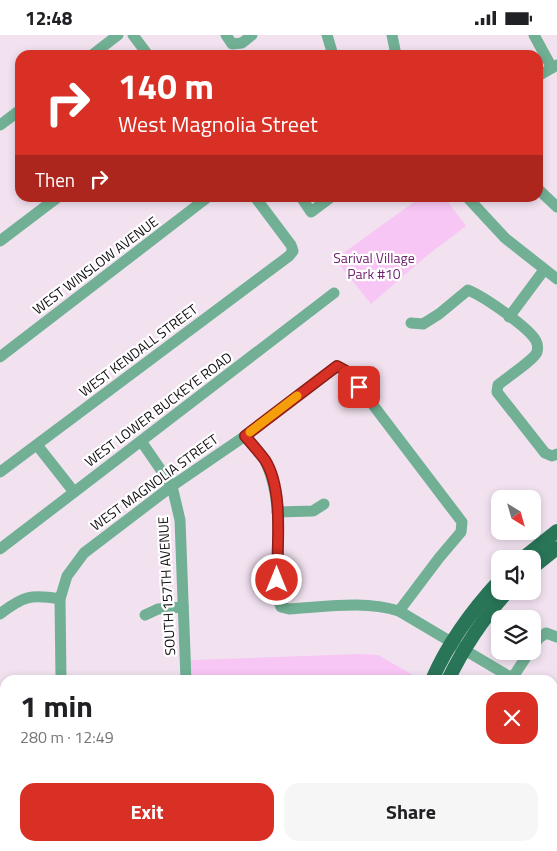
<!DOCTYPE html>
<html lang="en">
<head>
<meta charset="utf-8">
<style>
  :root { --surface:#fff; --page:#f6f6f6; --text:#202124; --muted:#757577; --accent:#d93025 }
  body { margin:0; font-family:"Titillium Web",sans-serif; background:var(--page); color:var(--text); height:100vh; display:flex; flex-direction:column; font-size:19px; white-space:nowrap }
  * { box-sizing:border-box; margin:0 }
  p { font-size:16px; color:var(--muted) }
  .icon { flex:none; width:28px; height:28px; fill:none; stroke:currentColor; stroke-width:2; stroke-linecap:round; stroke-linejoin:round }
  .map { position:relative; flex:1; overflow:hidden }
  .drawer { position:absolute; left:0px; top:640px; width:558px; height:176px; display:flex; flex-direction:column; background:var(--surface); border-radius:15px 15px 0 0; box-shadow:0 2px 8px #0003 }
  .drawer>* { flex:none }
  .guide { position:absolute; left:15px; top:15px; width:528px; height:152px; border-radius:15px; box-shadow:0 2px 8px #0003; background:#d93025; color:#fff; overflow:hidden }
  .needle { width:32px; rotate:143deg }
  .buttons { position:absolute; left:491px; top:455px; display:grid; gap:10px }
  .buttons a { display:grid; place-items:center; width:50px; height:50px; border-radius:10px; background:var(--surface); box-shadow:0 2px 8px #0003; font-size:25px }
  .pin { position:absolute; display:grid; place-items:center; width:42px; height:42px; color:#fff; margin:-21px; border-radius:10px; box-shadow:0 2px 8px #0006 }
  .me { position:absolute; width:55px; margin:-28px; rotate:0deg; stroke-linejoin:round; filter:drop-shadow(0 0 4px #0008) }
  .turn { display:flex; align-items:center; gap:18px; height:105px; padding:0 20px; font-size:22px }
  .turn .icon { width:65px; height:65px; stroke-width:2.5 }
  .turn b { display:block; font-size:35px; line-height:42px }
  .then { display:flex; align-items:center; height:48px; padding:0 20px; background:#0003; gap:10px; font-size:19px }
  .round { display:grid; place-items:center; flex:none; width:52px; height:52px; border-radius:15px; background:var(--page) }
  .overview { display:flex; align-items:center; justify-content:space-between; height:85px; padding:0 20px }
  h1 { font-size:30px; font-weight:700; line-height:38px }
  .action { display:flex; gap:10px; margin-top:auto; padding:10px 20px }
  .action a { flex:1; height:58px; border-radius:15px; background:var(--accent); color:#fff; font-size:20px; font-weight:700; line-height:58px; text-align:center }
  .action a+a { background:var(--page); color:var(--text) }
  .status { display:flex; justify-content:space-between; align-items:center; height:35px; padding:0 25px; background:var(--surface); direction:ltr }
  .status svg { height:14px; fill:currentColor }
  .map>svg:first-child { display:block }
  .green { fill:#f8c6f4 }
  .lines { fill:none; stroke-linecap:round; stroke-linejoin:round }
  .minor { stroke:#71b094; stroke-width:11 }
  .major { stroke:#297558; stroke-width:14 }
  .route-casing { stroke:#8d1f18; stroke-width:12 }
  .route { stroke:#d93025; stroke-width:9 }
  .slow { stroke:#f59e0b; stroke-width:9 }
  .labels { text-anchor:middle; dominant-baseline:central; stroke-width:4.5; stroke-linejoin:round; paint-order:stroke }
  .park-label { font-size:14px; fill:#6d1f6b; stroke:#fff }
  .street-label { font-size:14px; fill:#120d11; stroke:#fff }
</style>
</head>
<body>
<div class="status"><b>12:48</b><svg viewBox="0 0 49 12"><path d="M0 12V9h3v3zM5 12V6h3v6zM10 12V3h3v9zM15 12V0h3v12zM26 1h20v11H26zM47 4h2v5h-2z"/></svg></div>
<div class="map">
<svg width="557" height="816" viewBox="0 0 557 816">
  <rect width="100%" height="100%" fill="#f2e2f0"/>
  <!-- green -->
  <g class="green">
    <path d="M421 162 445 163 466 191 424 223 371 269 335 224Z"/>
    <path d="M360 619 378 620 422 645H192L191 625Z"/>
  </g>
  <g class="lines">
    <!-- minor -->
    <g class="minor">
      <path d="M133 0 148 20"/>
      <path d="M226 0 232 9 242 8 252 0"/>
      <path d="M327 0 333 20"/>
      <path d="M392 0 396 20"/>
      <path d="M534 0 552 33"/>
      <path d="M92 20 118 0"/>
      <path d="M538 41 557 30"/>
      <path d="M0 90 20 75"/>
      <path d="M538 154 557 172"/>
      <path d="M301 162 311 177 331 162"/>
      <path d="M467 162 505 203 557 244"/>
      <path d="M0 206 58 162"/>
      <path d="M509 282 544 235"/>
      <path d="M411 288 423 289 439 279 468 255C483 261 530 293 536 306 538 310 538 313 537 317 534 325 506 343 498 350L497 357 545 418 552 421 557 419"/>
      <path d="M0 322 208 162"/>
      <path d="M245 401C252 409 262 419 266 428 284 467 277 520 277 562L281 572 289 574C325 572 364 565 399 576L512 643"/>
      <path d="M141 406 172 451 180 485 186 645"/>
      <path d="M37 410 74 457"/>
      <path d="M0 437 289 221 293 216 291 210 255 162"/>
      <path d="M277 477 313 476 324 469"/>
      <path d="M0 514 334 258"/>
      <path d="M60 564 61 645"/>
      <path d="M0 579C23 561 31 559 60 564L67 541 84 518 172 451 245 401 337 331 348 337 462 487 461 497 439 523 399 576"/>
      <path d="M145 580 158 574 183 572"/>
      <path d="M532 612 539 603 546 598 557 602"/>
      <path d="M511 645 530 616"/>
      <path d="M0 682 5 679"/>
      <path d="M552 764 557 754"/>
      <path d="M0 784 5 790"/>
      <path d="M552 784 557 786"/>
      <path d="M22 811 25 816"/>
      <path d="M207 811 210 816"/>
      <path d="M284 811 285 816"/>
      <path d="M456 811 461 816"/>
      <path d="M95 816 101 811"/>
      <path d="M528 816 530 811"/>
    </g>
    <!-- major -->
    <g class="major">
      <path d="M522 524 557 496"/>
      <path d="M532 533 557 513"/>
      <path d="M432 645C448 608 473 574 500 545"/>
      <path d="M448 645C464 612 483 583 508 556"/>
      <path d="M354 816 356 811"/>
      <path d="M369 816 371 811"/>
    </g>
  </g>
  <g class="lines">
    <!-- route casing -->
    <g class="route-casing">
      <path id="route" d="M277 545C277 510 284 455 265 425 259 417 252 409 245 401L337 331 348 337 359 352"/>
    </g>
    <!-- route -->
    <use href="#route" class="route"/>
    <!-- slow -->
    <path class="slow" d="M250 397 297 361"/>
  </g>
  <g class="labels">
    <!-- park labels -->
    <g class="park-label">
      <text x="374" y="222">Sarival Village<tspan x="374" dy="16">Park #10</tspan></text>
    </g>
    <!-- street labels -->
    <g class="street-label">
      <text transform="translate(95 230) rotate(-37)">WEST WINSLOW AVENUE</text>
      <text transform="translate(138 315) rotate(-37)">WEST KENDALL STREET</text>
      <text transform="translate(158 374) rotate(-37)">WEST LOWER BUCKEYE ROAD</text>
      <text transform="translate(154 447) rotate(-36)">WEST MAGNOLIA STREET</text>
      <text transform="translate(166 551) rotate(-93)">SOUTH 157TH AVENUE</text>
    </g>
  </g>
</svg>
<div class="buttons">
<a><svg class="needle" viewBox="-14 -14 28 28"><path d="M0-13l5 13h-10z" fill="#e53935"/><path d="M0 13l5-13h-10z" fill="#757577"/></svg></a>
<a><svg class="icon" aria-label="sound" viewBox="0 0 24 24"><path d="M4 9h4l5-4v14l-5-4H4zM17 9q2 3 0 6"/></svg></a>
<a><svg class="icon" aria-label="layers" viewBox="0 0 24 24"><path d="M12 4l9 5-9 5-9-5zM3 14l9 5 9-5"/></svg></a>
</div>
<div class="pin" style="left:359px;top:352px;background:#d93025"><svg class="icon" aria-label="arrive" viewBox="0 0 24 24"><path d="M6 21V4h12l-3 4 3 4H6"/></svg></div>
<svg class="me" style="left:277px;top:545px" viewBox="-20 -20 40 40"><circle r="17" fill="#d93025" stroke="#fff" stroke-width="3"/><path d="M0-11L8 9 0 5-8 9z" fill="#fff"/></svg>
<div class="guide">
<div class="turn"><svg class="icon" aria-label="right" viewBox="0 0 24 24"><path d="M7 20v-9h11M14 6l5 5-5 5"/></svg><div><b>140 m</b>West Magnolia Street</div></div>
<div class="then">Then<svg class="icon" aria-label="right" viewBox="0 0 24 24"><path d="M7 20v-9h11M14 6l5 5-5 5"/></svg></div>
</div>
<section class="drawer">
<div class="overview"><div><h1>1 min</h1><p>280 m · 12:49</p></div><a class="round" style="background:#d93025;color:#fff"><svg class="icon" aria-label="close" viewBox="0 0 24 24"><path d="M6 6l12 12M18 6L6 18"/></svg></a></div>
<div class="action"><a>Exit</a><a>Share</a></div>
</section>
</div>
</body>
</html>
